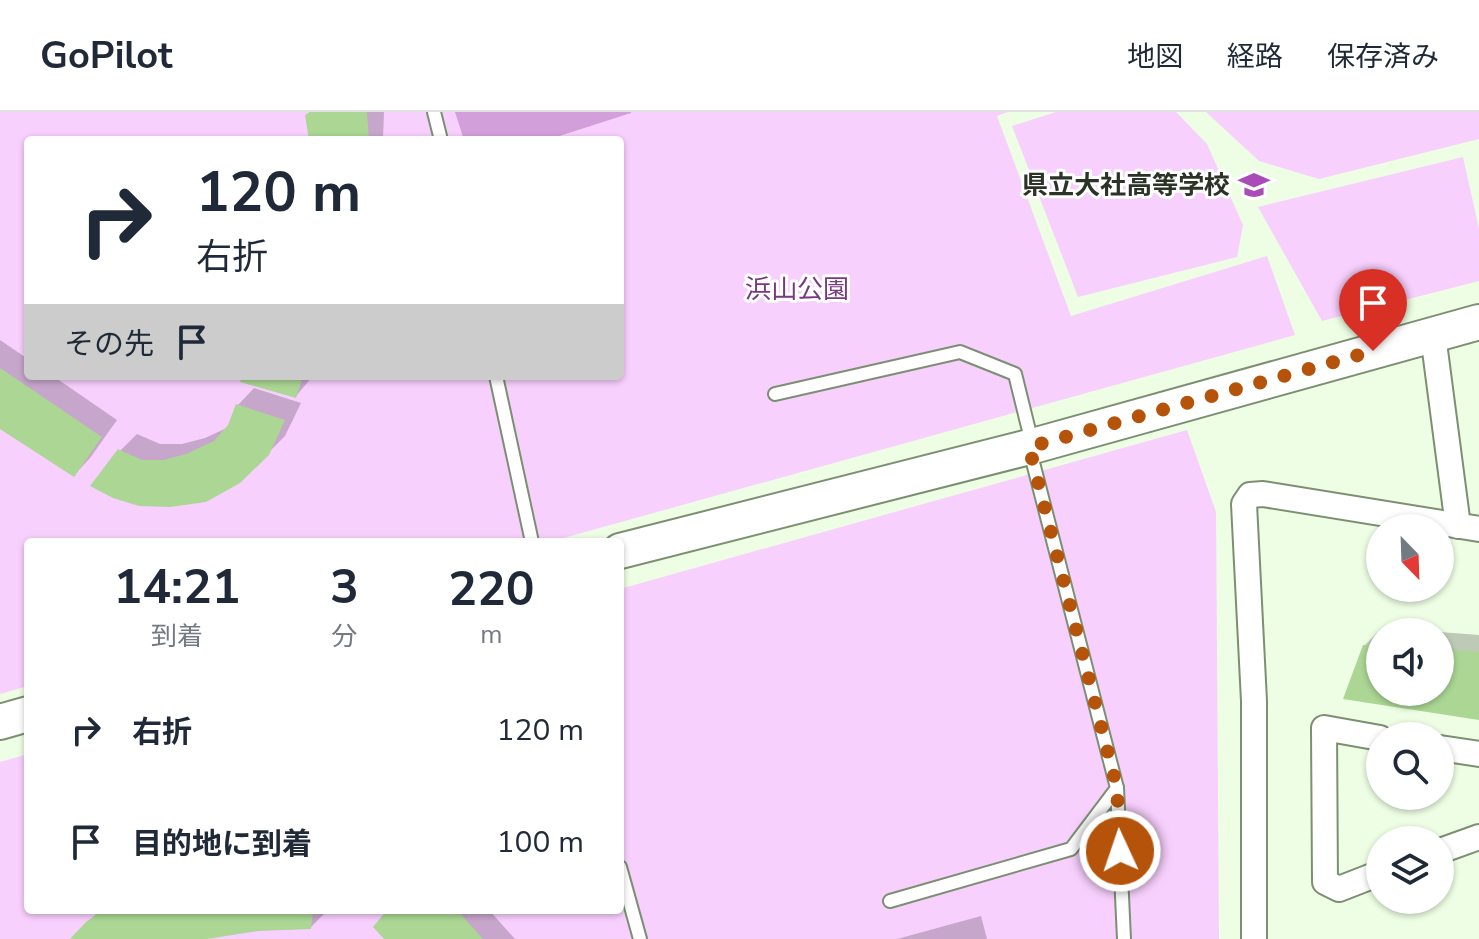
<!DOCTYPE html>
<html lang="ja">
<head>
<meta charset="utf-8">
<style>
  :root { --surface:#fff; --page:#f2f2f3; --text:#1f2937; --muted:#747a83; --line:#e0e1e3 }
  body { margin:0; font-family:"Nunito Sans","Noto Sans JP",sans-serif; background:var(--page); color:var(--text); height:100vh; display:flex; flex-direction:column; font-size:30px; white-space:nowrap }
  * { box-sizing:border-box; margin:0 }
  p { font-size:26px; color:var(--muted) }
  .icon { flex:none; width:44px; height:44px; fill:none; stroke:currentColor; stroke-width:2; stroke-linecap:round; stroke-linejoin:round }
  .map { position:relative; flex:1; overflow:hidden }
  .sheet { position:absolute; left:24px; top:426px; width:600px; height:376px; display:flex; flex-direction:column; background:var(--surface); border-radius:8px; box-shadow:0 2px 6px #0004 }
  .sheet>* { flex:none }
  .banner { position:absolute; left:24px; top:24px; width:600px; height:244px; border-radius:8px; box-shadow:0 2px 6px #0004; background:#fff; color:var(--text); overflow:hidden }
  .needle { width:52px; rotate:157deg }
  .tools { position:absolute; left:1366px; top:402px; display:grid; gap:16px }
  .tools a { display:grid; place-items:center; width:88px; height:88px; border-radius:50%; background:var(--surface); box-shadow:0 2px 6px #0004; font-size:40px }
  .pin { position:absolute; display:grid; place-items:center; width:68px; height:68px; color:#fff; margin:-82px -34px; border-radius:50% 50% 50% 0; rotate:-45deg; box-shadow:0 0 8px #0007 }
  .pin .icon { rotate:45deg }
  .me { position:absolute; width:88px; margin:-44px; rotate:357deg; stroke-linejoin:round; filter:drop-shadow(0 0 6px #0008) }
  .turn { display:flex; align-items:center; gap:28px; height:168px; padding:0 40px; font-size:36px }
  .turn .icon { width:104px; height:104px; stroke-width:2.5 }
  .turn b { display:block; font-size:56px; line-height:68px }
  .then { display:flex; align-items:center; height:76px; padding:0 40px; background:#0003; gap:16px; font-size:30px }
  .eta { display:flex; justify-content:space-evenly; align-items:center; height:136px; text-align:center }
  .eta b { font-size:48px; font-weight:700; line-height:56px }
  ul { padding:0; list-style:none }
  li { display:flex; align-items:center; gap:24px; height:112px; padding:0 40px }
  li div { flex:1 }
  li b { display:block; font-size:30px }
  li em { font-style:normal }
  header { display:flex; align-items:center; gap:48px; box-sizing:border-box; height:112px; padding:0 40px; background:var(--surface); border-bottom:2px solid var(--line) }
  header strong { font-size:38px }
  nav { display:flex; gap:44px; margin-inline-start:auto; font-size:28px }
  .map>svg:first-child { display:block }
  .green { fill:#f8d0fd; fill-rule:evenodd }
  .forest { fill:#d39fda }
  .shadow { fill:#0003 }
  .building { fill:#abd694 }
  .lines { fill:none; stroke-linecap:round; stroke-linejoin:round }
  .lane-casing { stroke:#7c8f73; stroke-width:16 }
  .street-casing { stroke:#7c8f73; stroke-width:28 }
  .secondary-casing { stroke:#7c8f73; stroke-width:38 }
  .lane { stroke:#fff; stroke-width:12 }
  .street { stroke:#fff; stroke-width:24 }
  .secondary { stroke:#fff; stroke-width:34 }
  .route { stroke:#b45309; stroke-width:14; stroke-dasharray:0 25.2 }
  .labels { text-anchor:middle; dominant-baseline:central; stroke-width:6; stroke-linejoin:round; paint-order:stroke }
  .poi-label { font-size:26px; font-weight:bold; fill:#2b3327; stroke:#fff; text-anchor:end }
  .park-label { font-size:26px; fill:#77397f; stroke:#fff }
</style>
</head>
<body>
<header>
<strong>GoPilot</strong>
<nav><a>地図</a><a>経路</a><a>保存済み</a></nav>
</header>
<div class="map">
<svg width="1479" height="827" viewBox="0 0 1479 827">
  <rect width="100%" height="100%" fill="#edfee4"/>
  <!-- green -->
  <g class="green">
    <path d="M0 0H1008L997 4 1071 204 1267 144 1295 223 549 430H28V574L0 582ZM28 28H620V264H28Z"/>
    <path d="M1056 0H1176L1207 32 1243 113 1237 145 1078 185 1012 14Z"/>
    <path d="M1206 0H1479V27L1319 67 1259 49Z"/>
    <path d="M1463 45 1479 117V169L1322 209 1258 95Z"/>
    <path d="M1187 318 1216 400 1219 827H0V650L28 642V798H620V477Z"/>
  </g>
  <!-- forest -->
  <path class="forest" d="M455 0H631V1L547 28H464Z"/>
  <!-- shadow -->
  <g class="shadow">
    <path d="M310 0H384L383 28H311Z"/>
    <path d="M0 228 28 247V264H53L117 308 90 346 74 363 0 315Z"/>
    <path d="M243 264H313L296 284Z"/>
    <path d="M254 276 301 291 285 324 239 370 170 393 120 339 137 322 160 332H182L205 326 229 315 238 293Z"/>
    <path d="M1381 517 1434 520H1380V580H1440V520L1479 523V606L1345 586 1364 534Z"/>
    <path d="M100 798H328L311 815 258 817 199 827H72Z"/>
    <path d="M389 798H489L515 827H387Z"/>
    <path d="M981 804 987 827H897Z"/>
  </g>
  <!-- building -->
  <g class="building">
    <path d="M310 0H367L369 28H309L305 3Z"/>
    <path d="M0 256 102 325 74 365 0 317Z"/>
    <path d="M241 264H303L296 286 240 270Z"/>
    <path d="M236 292 285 308 269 343 240 371 206 390 170 395 139 394 113 386 90 374 118 337 142 348H163L186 342 214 329 228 313Z"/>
    <path d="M1363 533 1380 534V580H1440V537L1479 540V608L1343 587Z"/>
    <path d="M103 798H313L311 817 258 819 207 827H70L86 810Z"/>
    <path d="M387 798H457L483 827H384L373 815Z"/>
  </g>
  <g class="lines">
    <!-- lane casing -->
    <g class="lane-casing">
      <g id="lane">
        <path d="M434 0 441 28"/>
        <path d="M496 264 532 430"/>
        <path d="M775 282 960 240 1015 262 1032 331"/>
        <path d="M1117 676 1124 827"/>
        <path d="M620 755 640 827"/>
        <path d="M890 789 1071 737 1117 676 1030 339"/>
      </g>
    </g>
    <!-- street casing -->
    <g class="street-casing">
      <g id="street">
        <path d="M1433 223 1458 414"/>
        <path d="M1380 626 1324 616 1325 770 1339 777 1380 761"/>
        <path d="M1440 636 1479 642"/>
        <path d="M1440 739 1479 725"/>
        <path d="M1254 827V589L1244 392 1250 383 1263 382 1479 417"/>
      </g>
    </g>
    <!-- secondary casing -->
    <g class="secondary-casing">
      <g id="secondary">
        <path d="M620 439 1033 334 1479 210"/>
        <path d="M0 610 28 602"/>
      </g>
    </g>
    <!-- lane -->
    <use href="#lane" class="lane"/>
    <!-- street -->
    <use href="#street" class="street"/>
    <!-- secondary -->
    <use href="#secondary" class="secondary"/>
  </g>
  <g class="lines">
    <!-- route -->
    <path class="route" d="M1120 739 1117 676 1029 335 1373 239"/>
  </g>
  <!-- icons -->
  <defs>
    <g id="school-bare" transform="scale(2.4)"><path d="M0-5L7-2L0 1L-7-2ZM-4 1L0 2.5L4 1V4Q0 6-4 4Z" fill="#a94cb7" stroke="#fff" stroke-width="2.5" paint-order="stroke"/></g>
  </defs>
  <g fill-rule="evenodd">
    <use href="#school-bare" x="1254" y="73"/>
  </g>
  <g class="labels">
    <!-- poi labels -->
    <g class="poi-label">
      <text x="1230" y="73">県立大社高等学校</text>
    </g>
    <!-- park labels -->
    <g class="park-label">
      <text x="797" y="177">浜山公園</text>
    </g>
  </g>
</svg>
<div class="tools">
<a><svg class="needle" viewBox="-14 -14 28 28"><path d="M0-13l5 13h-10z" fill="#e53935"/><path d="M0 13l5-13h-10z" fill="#747a83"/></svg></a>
<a><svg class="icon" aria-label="sound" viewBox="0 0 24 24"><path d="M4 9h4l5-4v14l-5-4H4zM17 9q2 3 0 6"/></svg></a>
<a><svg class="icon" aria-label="search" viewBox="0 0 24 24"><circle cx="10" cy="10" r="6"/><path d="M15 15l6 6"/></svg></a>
<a><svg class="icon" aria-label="layers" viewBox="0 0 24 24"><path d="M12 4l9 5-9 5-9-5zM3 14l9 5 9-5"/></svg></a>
</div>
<div class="pin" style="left:1373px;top:239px;background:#d93025"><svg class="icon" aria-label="arrive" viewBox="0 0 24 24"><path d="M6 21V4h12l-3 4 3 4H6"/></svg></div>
<svg class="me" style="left:1120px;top:739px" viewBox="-20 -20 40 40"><circle r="17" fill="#b45309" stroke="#fff" stroke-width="3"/><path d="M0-11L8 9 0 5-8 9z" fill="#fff"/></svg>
<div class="banner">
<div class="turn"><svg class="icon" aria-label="right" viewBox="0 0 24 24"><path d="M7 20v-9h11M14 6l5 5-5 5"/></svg><div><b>120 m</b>右折</div></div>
<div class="then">その先<svg class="icon" aria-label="arrive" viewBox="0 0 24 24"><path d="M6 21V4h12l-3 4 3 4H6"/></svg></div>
</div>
<section class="sheet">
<div class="eta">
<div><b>14:21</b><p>到着</p></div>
<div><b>3</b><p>分</p></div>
<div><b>220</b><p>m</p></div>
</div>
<ul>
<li><svg class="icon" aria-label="right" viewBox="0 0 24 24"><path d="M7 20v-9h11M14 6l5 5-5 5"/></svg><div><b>右折</b></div><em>120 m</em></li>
<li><svg class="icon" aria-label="arrive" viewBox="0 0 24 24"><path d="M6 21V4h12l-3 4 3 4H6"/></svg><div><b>目的地に到着</b></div><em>100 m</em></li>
</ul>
</section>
</div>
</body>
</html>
